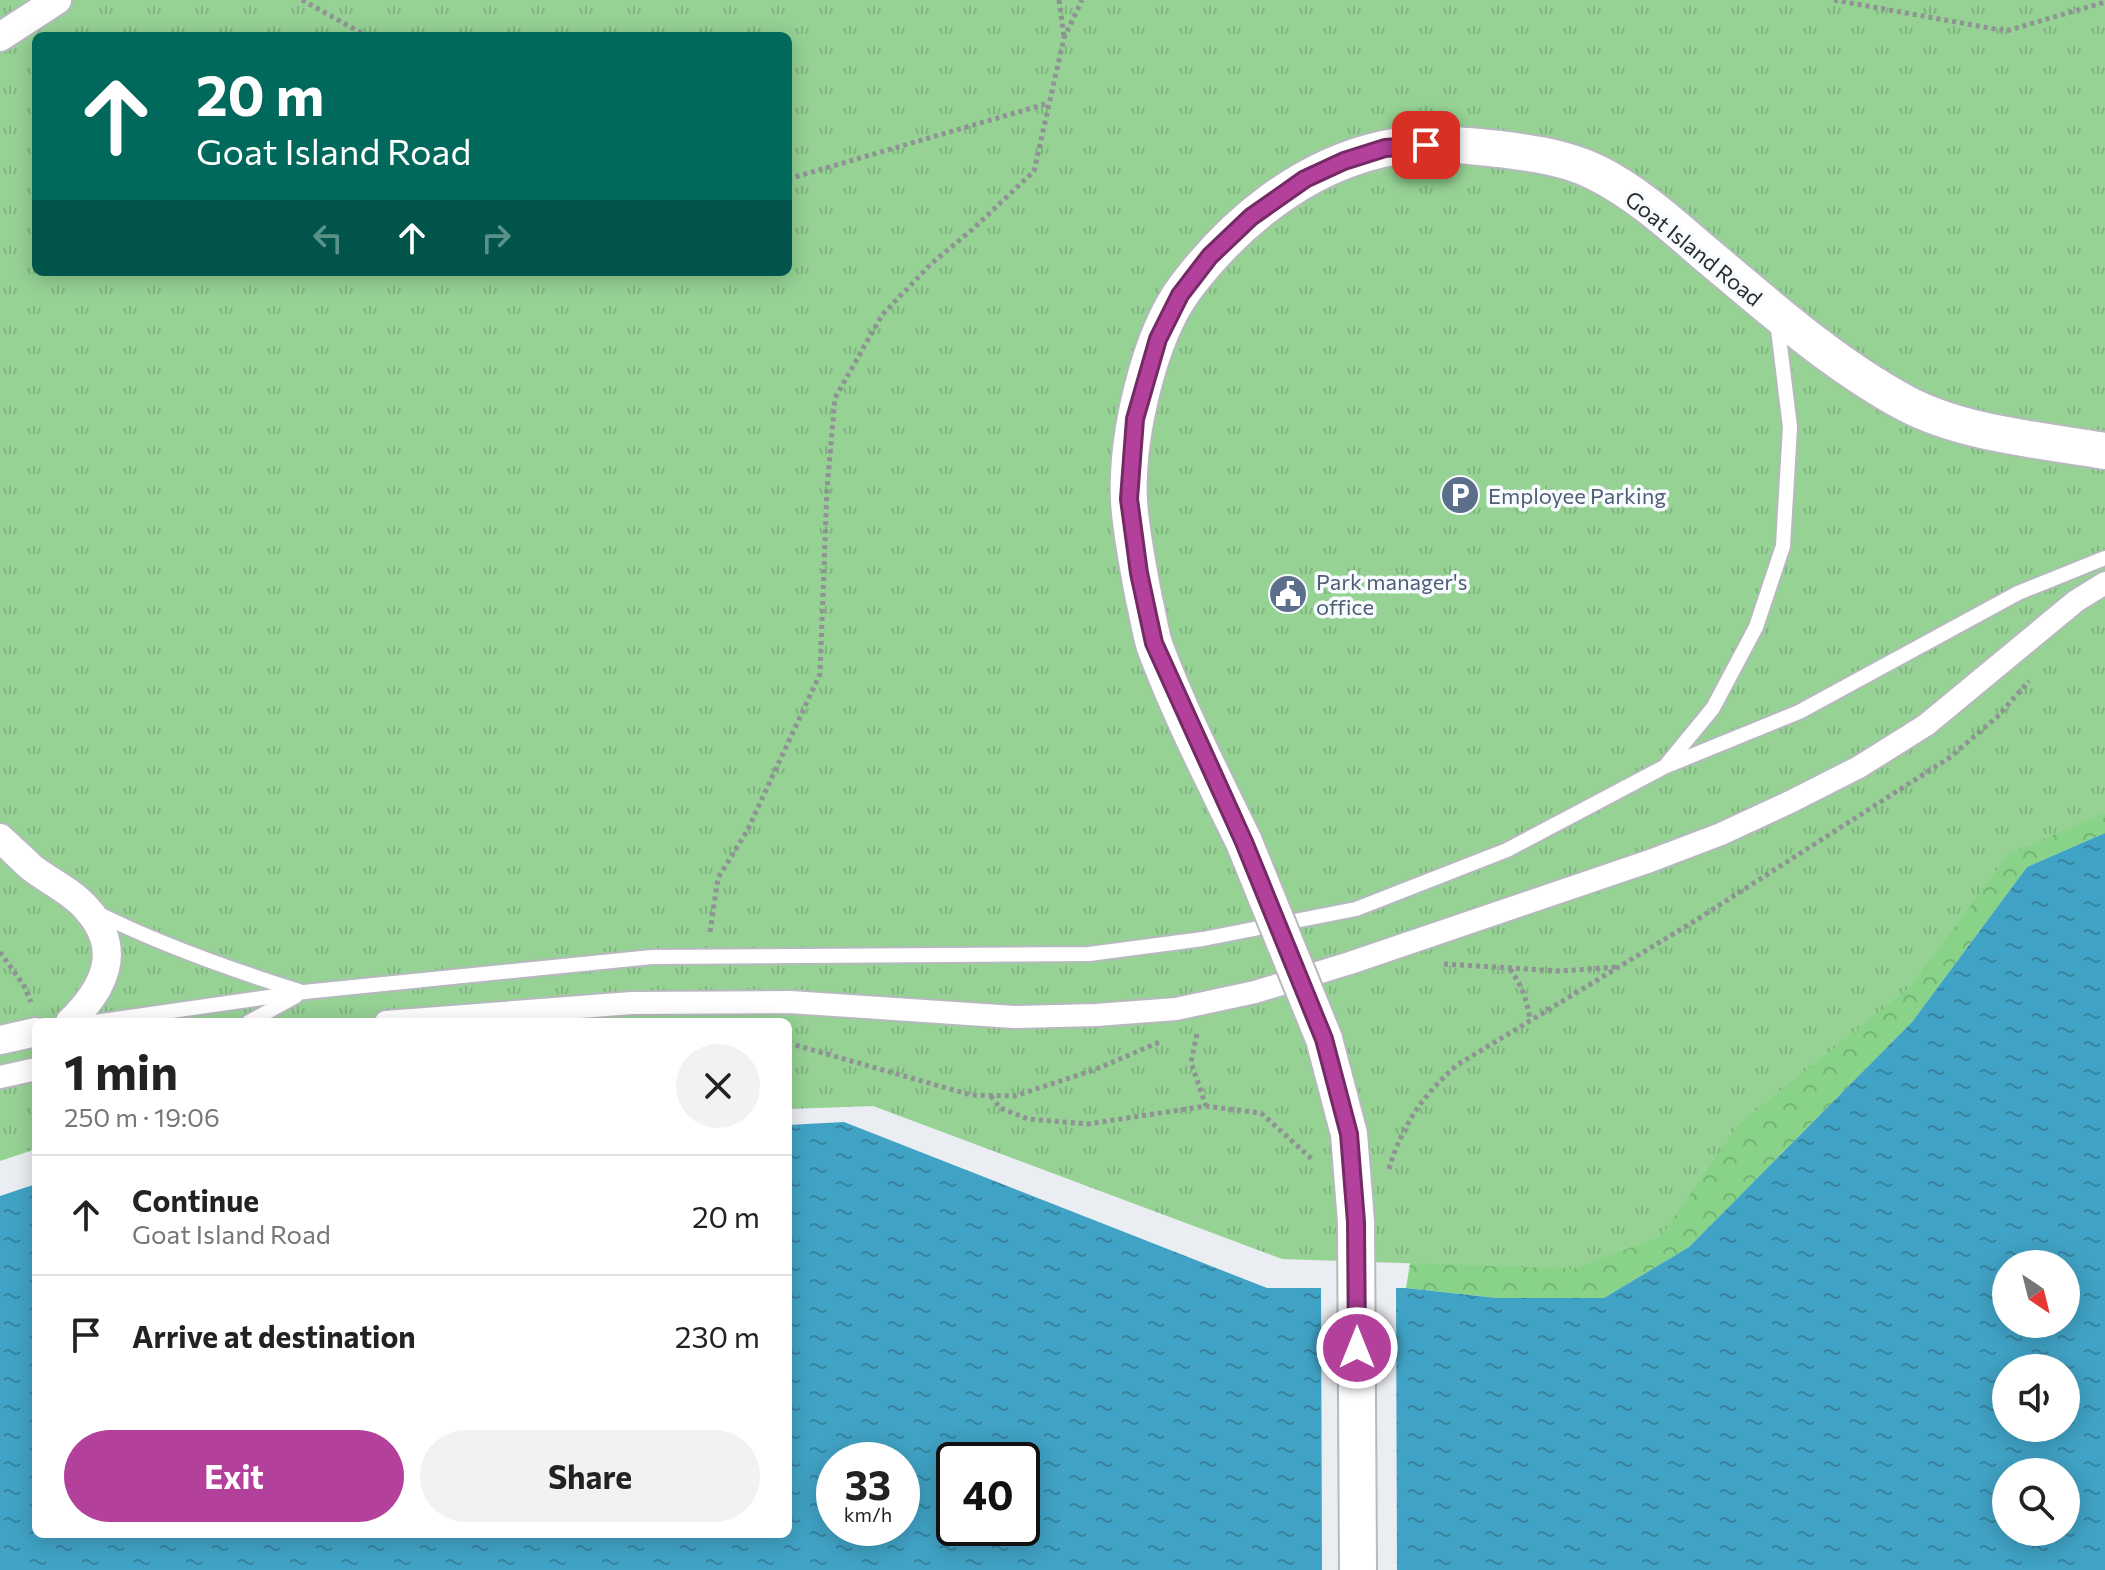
<!DOCTYPE html>
<html lang="en">
<head>
<meta charset="utf-8">
<style>
  :root { --surface:#fff; --page:#f2f2f2; --text:#222; --muted:#767676; --line:#e0e0e0; --accent:#b3409b }
  body { margin:0; font-family:Commissioner,sans-serif; background:var(--page); color:var(--text); height:100vh; display:flex; flex-direction:column; font-size:30px; white-space:nowrap }
  * { box-sizing:border-box; margin:0 }
  p { font-size:26px; color:var(--muted) }
  .icon { flex:none; width:44px; height:44px; fill:none; stroke:currentColor; stroke-width:2; stroke-linecap:round; stroke-linejoin:round }
  .map { position:relative; flex:1; overflow:hidden }
  .drawer { position:absolute; left:32px; top:1018px; width:760px; height:520px; display:flex; flex-direction:column; background:var(--surface); border-radius:12px; box-shadow:0 4px 20px #0003 }
  .drawer>* { flex:none }
  .guide { position:absolute; left:32px; top:32px; width:760px; height:244px; border-radius:12px; box-shadow:0 4px 20px #0003; background:#00695c; color:#fff; overflow:hidden }
  .needle { width:52px; rotate:145deg }
  .fabs { position:absolute; left:1992px; top:1250px; display:grid; gap:16px }
  .fabs a { display:grid; place-items:center; width:88px; height:88px; border-radius:50%; background:var(--surface); box-shadow:0 4px 20px #0003; font-size:40px }
  .speed { position:absolute; left:816px; top:1442px; display:flex; gap:16px; font-size:40px; font-weight:700; text-align:center }
  .speed>* { display:grid; place-content:center; width:104px; height:104px; border-radius:50%; background:var(--surface); box-shadow:0 4px 20px #0003; line-height:1 }
  .speed small { font-size:20px; font-weight:400 }
  .speed .limit { border:4px solid #111; border-radius:12px; background:#fff; color:#111 }
  .pin { position:absolute; display:grid; place-items:center; width:68px; height:68px; color:#fff; margin:-34px; border-radius:16px; box-shadow:0 4px 12px #0006 }
  .me { position:absolute; width:88px; margin:-44px; rotate:0deg; stroke-linejoin:round; filter:drop-shadow(0 0 6px #0008) }
  .turn { display:flex; align-items:center; gap:28px; height:168px; padding:0 32px; font-size:36px }
  .turn .icon { width:104px; height:104px; stroke-width:2.5 }
  .turn b { display:block; font-size:56px; line-height:68px }
  .lanes { display:flex; align-items:center; height:76px; padding:0 32px; background:#0003; justify-content:center; gap:40px; direction:ltr }
  .lanes .off { opacity:.35 }
  .round { display:grid; place-items:center; flex:none; width:84px; height:84px; border-radius:42px; background:var(--page) }
  .overview { display:flex; align-items:center; justify-content:space-between; height:136px; padding:0 32px }
  h1 { font-size:48px; font-weight:700; line-height:60px }
  .button { display:flex; gap:16px; margin-top:auto; padding:16px 32px }
  .button a { flex:1; height:92px; border-radius:48px; background:var(--accent); color:#fff; font-size:32px; font-weight:700; line-height:92px; text-align:center }
  .button a+a { background:var(--page); color:var(--text) }
  ul { padding:0; list-style:none }
  li { display:flex; align-items:center; gap:24px; height:120px; padding:0 32px; border-top:2px solid var(--line) }
  li div { flex:1 }
  li b { display:block; font-size:30px }
  li em { font-style:normal }
  .map>svg:first-child { display:block }
  .forest { fill:url(#forest-crowns) }
  .park { fill:url(#park-tufts); fill-rule:evenodd }
  .water { fill:url(#water-ripples); fill-rule:evenodd }
  .pier { fill:#eaedf1 }
  .lines { fill:none; stroke-linecap:round; stroke-linejoin:round }
  .service-casing { stroke:#b6b9bd; stroke-width:18 }
  .pedestrian-casing { stroke:#b6b9bd; stroke-width:26 }
  .minor-casing { stroke:#b6b9bd; stroke-width:32 }
  .tertiary-casing { stroke:#b6b9bd; stroke-width:40 }
  .path { stroke:#909295; stroke-width:5; stroke-dasharray:4 4; stroke-linecap:butt }
  .service { stroke:#fff; stroke-width:14 }
  .pedestrian { stroke:#fff; stroke-width:22 }
  .minor { stroke:#fff; stroke-width:28 }
  .tertiary { stroke:#fff; stroke-width:36 }
  .tertiary-bridge-casing { stroke:#b6b9bd; stroke-width:40; stroke-linecap:butt }
  .tertiary-bridge { stroke:#fff; stroke-width:36 }
  .route-casing { stroke:#742a65; stroke-width:20 }
  .route { stroke:#b3409b; stroke-width:14 }
  .labels { text-anchor:middle; dominant-baseline:central; stroke-width:7; stroke-linejoin:round; paint-order:stroke }
  .street-label { font-size:22px; fill:#292b2c; stroke:#f7fbfe }
  .service-label { font-size:22px; fill:#4e5e75; stroke:#f7fbfe; text-anchor:start }
</style>
</head>
<body>
<div class="map">
<svg width="2105" height="1570" viewBox="0 0 2105 1570">
  <defs>
    <pattern id="forest-crowns" width="20" height="18" patternUnits="userSpaceOnUse" patternTransform="scale(2)"><rect width="20" height="18" fill="#88d387"/><path d="M2 6a3 3 0 1 1 6 0M12 15a3 3 0 1 1 6 0" fill="none" stroke="#75b575"/></pattern>
    <pattern id="park-tufts" width="24" height="20" patternUnits="userSpaceOnUse" patternTransform="scale(2)"><rect width="24" height="20" fill="#95d294"/><path d="M3 7l-1-3M5 7V3M7 7l1-3M15 17l-1-3M17 17v-4M19 17l1-3" fill="none" stroke="#80b480"/></pattern>
    <pattern id="water-ripples" width="26" height="14" patternUnits="userSpaceOnUse" patternTransform="scale(2)"><rect width="26" height="14" fill="#40a2c5"/><path d="M2 4q2-2 4 0t4 0M15 11q2-2 4 0t4 0" fill="none" stroke="#3684a0"/></pattern>
  </defs>
  <rect width="100%" height="100%" fill="#eaedf1"/>
  <!-- forest -->
  <path class="forest" d="M2105 657V833L2027 867 1912 1022 1689 1247 1604 1298H1497L1406 1288 1418 1216Z"/>
  <!-- park -->
  <path class="park" d="M0 0H2105V813L2009 854 1910 987 1739 1124 1661 1236 1574 1269 1282 1259 873 1106 788 1109V1022H36V1149L0 1161ZM36 36H788V272H36Z"/>
  <!-- water -->
  <path class="water" d="M2105 833V1570H0V1196L36 1184V1534H788V1125L844 1122 1267 1288H1406L1497 1298H1604L1689 1247 1912 1022 2027 867ZM2006 1264H2066V1324H2006ZM2006 1368H2066V1428H2006ZM834 1460H902V1528H834ZM954 1460H1022V1528H954ZM2006 1472H2066V1532H2006Z"/>
  <!-- pier -->
  <path class="pier" d="M1321 1284H1396L1397 1570H1322Z"/>
  <g class="lines">
    <!-- service casing -->
    <g class="service-casing">
      <g id="service">
        <path d="M1667 764 1713 708 1756 627 1783 546 1790 427 1777 321"/>
        <path d="M95 912C161 945 229 969 299 991"/>
        <path d="M95 1022 304 992 652 957 1089 954 1203 939 1356 909 1507 850 1664 767 1799 712 2018 593 2105 558"/>
        <path d="M249 1022 296 996"/>
      </g>
    </g>
    <!-- pedestrian casing -->
    <g class="pedestrian-casing">
      <g id="pedestrian">
        <path d="M386 1022 632 1003 790 1002 1014 1017 1096 1015 1176 1009 1255 992 1350 963 1650 861 1721 834 1792 801 1859 767 1926 725 2076 601 2105 583"/>
        <path d="M0 1077 36 1069"/>
      </g>
    </g>
    <!-- minor casing -->
    <g class="minor-casing">
      <g id="minor">
        <path d="M0 37 57 0"/>
        <path d="M0 838C11 848 21 858 32 868 49 881 73 892 87 909 124 950 104 989 70 1022"/>
        <path d="M0 1040 36 1032"/>
      </g>
    </g>
    <!-- tertiary casing -->
    <g class="tertiary-casing">
      <g id="tertiary">
        <path d="M1244 842C1213 778 1180 714 1155 647 1150 632 1148 615 1144 599 1138 567 1131 533 1129 501 1126 439 1148 338 1185 288 1234 223 1302 167 1383 149 1420 141 1462 145 1499 149 1531 153 1564 157 1595 172 1636 192 1672 225 1707 255 1770 308 1833 364 1905 403 1963 434 2041 440 2105 451"/>
        <path d="M1324 1039 1349 1134 1356 1222 1358 1570"/>
      </g>
    </g>
    <!-- path -->
    <g class="path">
      <path d="M302 0 367 36"/>
      <path d="M1059 0 1064 37"/>
      <path d="M1834 0 2006 31 2105 2"/>
      <path d="M788 179 1049 103"/>
      <path d="M710 932 718 878 747 831 820 674 827 489 835 398 882 315 931 264 974 228 1034 171 1064 38 1082 0"/>
      <path d="M0 952 23 984 31 1002"/>
      <path d="M1444 964 1561 971 1617 967"/>
      <path d="M1510 969C1522 986 1527 1000 1530 1020"/>
      <path d="M1197 1034 1191 1062 1206 1106"/>
      <path d="M788 1043 971 1095 1015 1096 1094 1070 1162 1041"/>
      <path d="M991 1096 1000 1108 1028 1119 1088 1124 1206 1106 1261 1113 1313 1160"/>
      <path d="M1389 1169C1402 1125 1423 1095 1457 1065L1693 922 1949 758 1997 717 2029 681"/>
    </g>
    <!-- service -->
    <use href="#service" class="service"/>
    <!-- pedestrian -->
    <use href="#pedestrian" class="pedestrian"/>
    <!-- minor -->
    <use href="#minor" class="minor"/>
    <!-- tertiary -->
    <use href="#tertiary" class="tertiary"/>
    <!-- tertiary-bridge casing -->
    <g class="tertiary-bridge-casing">
      <path id="tertiary-bridge" d="M1244 842 1324 1039"/>
    </g>
    <!-- tertiary-bridge -->
    <use href="#tertiary-bridge" class="tertiary-bridge"/>
  </g>
  <g class="lines">
    <!-- route casing -->
    <g class="route-casing">
      <path id="route" d="M1357 1348 1356 1222 1349 1134 1324 1039 1244 842 1154 643 1139 573 1129 499 1135 419 1158 339 1180 295 1210 256 1251 217 1305 179 1344 161 1385 148 1426 145"/>
    </g>
    <!-- route -->
    <use href="#route" class="route"/>
  </g>
  <!-- icons -->
  <defs>
    <g id="parking-disc" transform="scale(2)"><circle r="9.5" fill="#5c6f8a" stroke="#f7fbfe"/><path d="M-3.5-5.5H1a3.5 3.5 0 0 1 0 7H-1V5.5H-3.5ZM-1-3.4V-.6H.8a1.4 1.4 0 0 0 0-2.8Z" fill="#fff"/></g>
    <g id="civic-disc" transform="scale(2)"><circle r="9.5" fill="#5c6f8a" stroke="#f7fbfe"/><path d="M-.6-6.5H3V-4.5H.6V-3L4-1V1h2V6H-6V1h2V-1L-.6-3ZM-1.2 2.5V6h2.4V2.5Z" fill="#fff"/></g>
  </defs>
  <g fill-rule="evenodd">
    <use href="#parking-disc" x="1460" y="495"/>
    <use href="#civic-disc" x="1288" y="594"/>
  </g>
  <g class="labels">
    <!-- street labels -->
    <g class="street-label">
      <text transform="translate(1694 248) rotate(39)">Goat Island Road</text>
    </g>
    <!-- service labels -->
    <g class="service-label">
      <text x="1488" y="495">Employee Parking</text>
      <text x="1316" y="581">Park manager's<tspan x="1316" dy="25">office</tspan></text>
    </g>
  </g>
</svg>
<div class="fabs">
<a><svg class="needle" viewBox="-14 -14 28 28"><path d="M0-13l5 13h-10z" fill="#e53935"/><path d="M0 13l5-13h-10z" fill="#767676"/></svg></a>
<a><svg class="icon" aria-label="sound" viewBox="0 0 24 24"><path d="M4 9h4l5-4v14l-5-4H4zM17 9q2 3 0 6"/></svg></a>
<a><svg class="icon" aria-label="search" viewBox="0 0 24 24"><circle cx="10" cy="10" r="6"/><path d="M15 15l6 6"/></svg></a>
</div>
<div class="speed"><div>33<small>km/h</small></div><div class="limit">40</div></div>
<div class="pin" style="left:1426px;top:145px;background:#d93025"><svg class="icon" aria-label="arrive" viewBox="0 0 24 24"><path d="M6 21V4h12l-3 4 3 4H6"/></svg></div>
<svg class="me" style="left:1357px;top:1348px" viewBox="-20 -20 40 40"><circle r="17" fill="#b3409b" stroke="#fff" stroke-width="3"/><path d="M0-11L8 9 0 5-8 9z" fill="#fff"/></svg>
<div class="guide">
<div class="turn"><svg class="icon" aria-label="ahead" viewBox="0 0 24 24"><path d="M12 20V5M6 11l6-6 6 6"/></svg><div><b>20 m</b>Goat Island Road</div></div>
<div class="lanes"><svg class="icon off" aria-label="left" viewBox="0 0 24 24"><path d="M17 20v-9H6M10 6l-5 5 5 5"/></svg><svg class="icon" aria-label="ahead" viewBox="0 0 24 24"><path d="M12 20V5M6 11l6-6 6 6"/></svg><svg class="icon off" aria-label="right" viewBox="0 0 24 24"><path d="M7 20v-9h11M14 6l5 5-5 5"/></svg></div>
</div>
<section class="drawer">
<div class="overview"><div><h1>1 min</h1><p>250 m · 19:06</p></div><a class="round"><svg class="icon" aria-label="close" viewBox="0 0 24 24"><path d="M6 6l12 12M18 6L6 18"/></svg></a></div>
<ul>
<li><svg class="icon" aria-label="ahead" viewBox="0 0 24 24"><path d="M12 20V5M6 11l6-6 6 6"/></svg><div><b>Continue</b><p>Goat Island Road</p></div><em>20 m</em></li>
<li><svg class="icon" aria-label="arrive" viewBox="0 0 24 24"><path d="M6 21V4h12l-3 4 3 4H6"/></svg><div><b>Arrive at destination</b></div><em>230 m</em></li>
</ul>
<div class="button"><a>Exit</a><a>Share</a></div>
</section>
</div>
</body>
</html>
